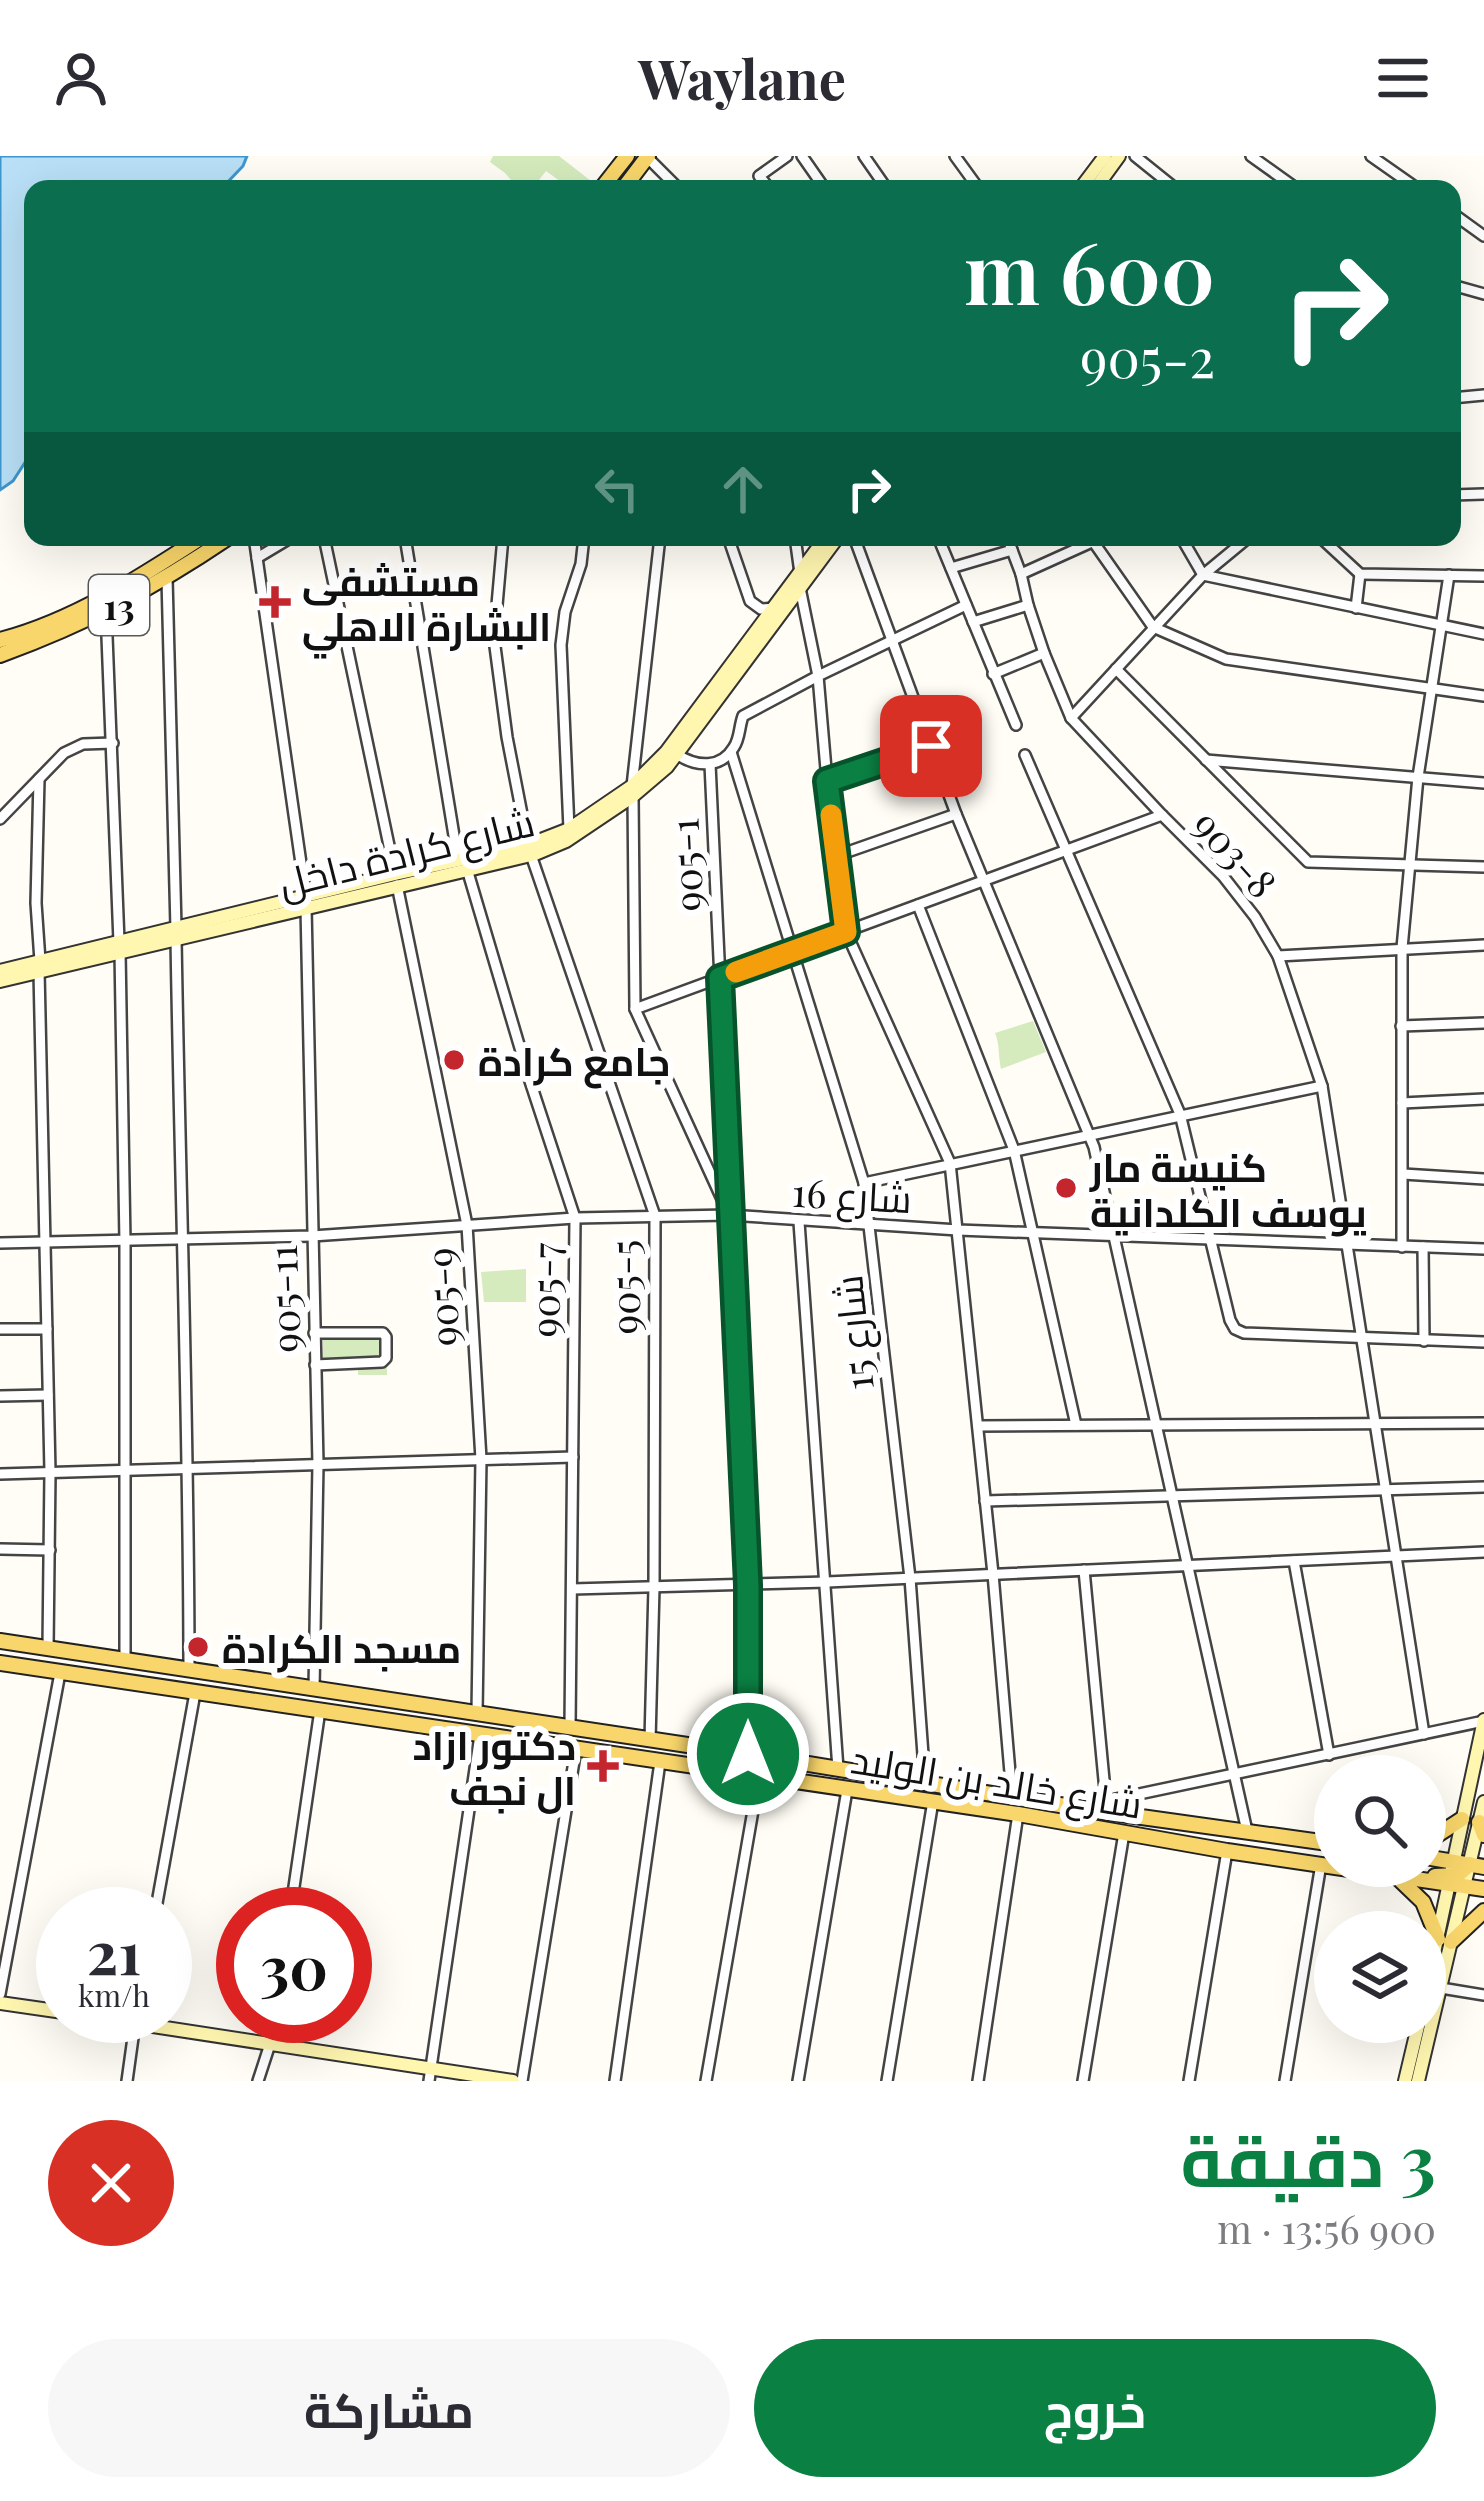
<!DOCTYPE html>
<html lang="ar">
<head>
<meta charset="utf-8">
<style>
  :root { --surface:#fff; --page:#f7f7f7; --text:#2b2b33; --muted:#7c7c81; --accent:#0b8043 }
  body { margin:0; font-family:"Playfair Display",Cairo,serif; background:var(--page); color:var(--text); direction:rtl; height:100vh; display:flex; flex-direction:column; font-size:45px; white-space:nowrap }
  * { box-sizing:border-box; margin:0 }
  p { font-size:39px; color:var(--muted) }
  .icon { flex:none; width:66px; height:66px; fill:none; stroke:currentColor; stroke-width:2; stroke-linecap:round; stroke-linejoin:round }
  .map { position:relative; height:1925px; overflow:hidden; direction:ltr }
  .drawer { display:flex; flex-direction:column; background:var(--surface); flex:1 }
  .drawer>* { flex:none }
  .banner { position:absolute; left:24px; top:24px; width:1437px; height:366px; border-radius:24px; box-shadow:0 12px 48px #0002; direction:rtl; background:#0b6e4f; color:#fff; overflow:hidden }
  .tools { position:absolute; left:1314px; top:1599px; display:grid; gap:24px }
  .tools a { display:grid; place-items:center; width:132px; height:132px; border-radius:50%; background:var(--surface); box-shadow:0 12px 48px #0002; font-size:60px }
  .speed { position:absolute; left:36px; top:1731px; display:flex; gap:24px; font-size:60px; font-weight:700; text-align:center }
  .speed>* { display:grid; place-content:center; width:156px; height:156px; border-radius:50%; background:var(--surface); box-shadow:0 12px 48px #0002; line-height:1 }
  .speed small { font-size:30px; font-weight:400 }
  .speed .limit { border:18px solid #d22; background:#fff; color:#111 }
  .pin { position:absolute; display:grid; place-items:center; width:102px; height:102px; color:#fff; margin:-51px; border-radius:24px; box-shadow:0 6px 18px #0006 }
  .me { position:absolute; width:132px; margin:-66px; rotate:0deg; stroke-linejoin:round; filter:drop-shadow(0 0 9px #0008) }
  .turn { display:flex; align-items:center; gap:42px; height:252px; padding:0 48px; font-size:54px }
  .turn .icon { width:156px; height:156px; stroke-width:2.5 }
  .turn b { display:block; font-size:84px; line-height:102px }
  .lanes { display:flex; align-items:center; height:114px; padding:0 48px; background:#0003; justify-content:center; gap:60px; direction:ltr }
  .lanes .off { opacity:.35 }
  .round { display:grid; place-items:center; flex:none; width:126px; height:126px; border-radius:63px; background:var(--page) }
  .head { display:flex; align-items:center; justify-content:space-between; height:204px; padding:0 48px }
  h1 { font-size:72px; font-weight:700; line-height:90px; color:var(--accent) }
  .button { display:flex; gap:24px; margin-top:auto; padding:24px 48px }
  .button a { flex:1; height:138px; border-radius:72px; background:var(--accent); color:#fff; font-size:48px; font-weight:700; line-height:138px; text-align:center }
  .button a+a { background:var(--page); color:var(--text) }
  header { display:flex; justify-content:space-between; align-items:center; height:156px; padding:0 48px; background:var(--surface); font-size:54px; font-weight:700 }
  .map>svg:first-child { display:block }
  .green { fill:#d5ebbd }
  .water { fill:#b9e0f7; stroke:#3f96cf; stroke-width:3 }
  .lines { fill:none; stroke-linecap:round; stroke-linejoin:round }
  .street-casing { stroke:#444; stroke-width:14 }
  .secondary-casing { stroke:#333; stroke-width:16 }
  .primary-casing { stroke:#222; stroke-width:18 }
  .street { stroke:#fff; stroke-width:9 }
  .secondary { stroke:#fff6b0; stroke-width:12 }
  .primary { stroke:#f9d66b; stroke-width:14 }
  .route-casing { stroke:#07532c; stroke-width:30 }
  .route { stroke:#0b8043; stroke-width:21 }
  .slow { stroke:#f59e0b; stroke-width:21 }
  .poi-dot { fill:#c4262e; stroke:#fff; stroke-width:4.5 }
  .labels { text-anchor:middle; dominant-baseline:central; stroke-width:12; stroke-linejoin:round; paint-order:stroke }
  .shield { fill:#fff; stroke:#585858; stroke-width:3 }
  .shield-label { font-size:36px; font-weight:bold; fill:#111 }
  .poi-label { font-size:39px; font-weight:bold; fill:#111; stroke:#fff; text-anchor:start }
  .street-label { font-size:39px; fill:#111; stroke:#fff }
</style>
</head>
<body>
<header><svg class="icon" aria-label="menu" viewBox="0 0 24 24"><path d="M4 6h16M4 12h16M4 18h16"/></svg>Waylane<svg class="icon" aria-label="person" viewBox="0 0 24 24"><circle cx="12" cy="8" r="4"/><path d="M4 21q1-7 8-7t8 7"/></svg></header>
<div class="map">
<svg width="1484" height="1925" viewBox="0 0 1484 1925">
  <rect width="100%" height="100%" fill="#fffdf5"/>
  <!-- green -->
  <g class="green">
    <path d="M493 0H559L591 25 585 33H571L546 15 532 33H519L505 17 490 6Z"/>
    <path d="M1033 865 1046 896 1001 913C998 900 1000 889 995 877Z"/>
    <path d="M526 1113V1146H484L481 1116Z"/>
    <path d="M323 1172H387V1219H358V1210L323 1209Z"/>
  </g>
  <!-- water -->
  <path class="water" d="M0 0H247L243 10 221 33H33V294L13 325 0 334Z"/>
  <g class="lines">
    <!-- street casing -->
    <g class="street-casing">
      <g id="street">
        <path d="M802 0 825 33"/>
        <path d="M864 0 887 33"/>
        <path d="M955 0 979 33"/>
        <path d="M1135 0 1176 33"/>
        <path d="M1251 0 1297 33"/>
        <path d="M1371 0 1418 33"/>
        <path d="M647 1 679 33"/>
        <path d="M770 33 759 20 787 0"/>
        <path d="M1452 57 1484 80"/>
        <path d="M1452 129 1484 138"/>
        <path d="M1452 242 1484 239"/>
        <path d="M1452 339 1484 338"/>
        <path d="M254 381 306 742"/>
        <path d="M324 381 395 718"/>
        <path d="M405 381 458 704"/>
        <path d="M503 381 494 483 507 581 528 689"/>
        <path d="M728 381 750 445 761 453 775 452"/>
        <path d="M795 381 800 417"/>
        <path d="M854 381 956 658 1094 991 1247 1675"/>
        <path d="M938 381 1016 569"/>
        <path d="M1007 381 1021 418 1028 449 1044 497 1071 562 1162 659 1223 720 1255 761 1278 800 1322 930 1424 1578"/>
        <path d="M1090 381 1153 471 1226 503 1484 540"/>
        <path d="M1181 381 1203 419 1484 478"/>
        <path d="M1320 381 1360 418 1484 420"/>
        <path d="M257 402 292 381"/>
        <path d="M951 412 1012 394"/>
        <path d="M1021 418 1103 381"/>
        <path d="M167 422 176 772"/>
        <path d="M800 432 818 520 827 625 846 776 950 1007 993 1418 1012 1640"/>
        <path d="M1356 452 1360 418"/>
        <path d="M106 455 119 786"/>
        <path d="M973 466 1028 449"/>
        <path d="M1116 513 1308 706 1484 711"/>
        <path d="M993 518 1044 497"/>
        <path d="M1071 562 1203 419 1249 381"/>
        <path d="M731 596 864 1027 910 1422 925 1626"/>
        <path d="M678 599C697 611 721 613 734 591 740 582 739 571 743 560L818 520 966 449"/>
        <path d="M1025 599 1180 958 1230 1164 1235 1173 1244 1177 1484 1186"/>
        <path d="M1206 604 1484 627"/>
        <path d="M710 608 748 1429 747 1598"/>
        <path d="M39 623 36 747 40 805"/>
        <path d="M827 625 931 589"/>
        <path d="M632 630 660 381"/>
        <path d="M633 640 635 853 727 1054"/>
        <path d="M0 663 64 597 83 588 113 587"/>
        <path d="M569 673 561 489 565 456 581 408 584 381"/>
        <path d="M531 699 655 1060 654 1431 650 1584"/>
        <path d="M836 700 956 658"/>
        <path d="M467 713 528 919 575 1062 570 1571"/>
        <path d="M397 729 467 1069 481 1303 477 1557"/>
        <path d="M918 749 1014 994 1076 1269"/>
        <path d="M306 751 318 1308 314 1533"/>
        <path d="M176 782C180 1026 189 1270 189 1515"/>
        <path d="M120 796 125 1086V1504"/>
        <path d="M1278 800 1484 789"/>
        <path d="M39 815 50 1316 48 1493"/>
        <path d="M635 853 1162 659"/>
        <path d="M1401 870 1484 867"/>
        <path d="M1402 947 1484 943"/>
        <path d="M1403 1018 1484 1023"/>
        <path d="M864 1027 1322 930"/>
        <path d="M799 1066 838 1613"/>
        <path d="M0 1087 312 1080 575 1062 729 1059 958 1074 1484 1093"/>
        <path d="M1402 1091V792L1418 621 1449 419"/>
        <path d="M1423 1091 1424 1185"/>
        <path d="M0 1173H47"/>
        <path d="M314 1177H383L386 1181V1202L382 1206 315 1209"/>
        <path d="M0 1240 48 1239"/>
        <path d="M978 1270 1484 1267"/>
        <path d="M0 1318 573 1301"/>
        <path d="M985 1345 1484 1331"/>
        <path d="M0 1393 50 1394"/>
        <path d="M1294 1405 1329 1599"/>
        <path d="M1084 1414 1106 1645"/>
        <path d="M572 1433 827 1426 1484 1396"/>
        <path d="M1089 1651 1106 1645 1484 1565"/>
        <path d="M155 1758 195 1537"/>
        <path d="M290 1758 320 1554"/>
        <path d="M1441 1832 1484 1839"/>
        <path d="M0 1838 60 1517"/>
        <path d="M127 1925 136 1860"/>
        <path d="M258 1925 270 1888 274 1860"/>
        <path d="M429 1925 480 1579"/>
        <path d="M522 1925 576 1593"/>
        <path d="M615 1925 660 1606"/>
        <path d="M706 1925 759 1620"/>
        <path d="M798 1925 847 1634"/>
        <path d="M887 1925 933 1645"/>
        <path d="M978 1925 1018 1658"/>
        <path d="M1083 1925 1124 1677"/>
        <path d="M1189 1925 1227 1695"/>
        <path d="M1285 1925 1321 1708"/>
      </g>
    </g>
    <!-- secondary casing -->
    <g class="secondary-casing">
      <g id="secondary">
        <path d="M1080 33 1105 0"/>
        <path d="M1095 33 1119 0"/>
        <path d="M0 815 395 718 528 689 569 673 632 630 666 596 826 381"/>
        <path d="M0 825 535 698 566 685 633 640 667 611 838 381"/>
        <path d="M1425 1839 1484 1564"/>
        <path d="M0 1847 63 1856"/>
        <path d="M87 1860 513 1925"/>
        <path d="M1405 1925 1419 1866"/>
        <path d="M1418 1925 1484 1646"/>
      </g>
    </g>
    <!-- primary casing -->
    <g class="primary-casing">
      <g id="primary">
        <path d="M601 33 627 0"/>
        <path d="M623 33 648 0"/>
        <path d="M0 484C73 465 139 422 202 381"/>
        <path d="M0 499C87 467 152 433 229 381"/>
        <path d="M0 1485 747 1598 1084 1653 1335 1688"/>
        <path d="M0 1507 1018 1658 1227 1695 1484 1733"/>
        <path d="M1479 1666 1484 1679"/>
        <path d="M1425 1687 1462 1663"/>
        <path d="M1425 1701 1484 1711"/>
        <path d="M1435 1720 1458 1719 1470 1708"/>
        <path d="M1398 1722 1423 1746 1438 1783"/>
        <path d="M1451 1786 1484 1755"/>
      </g>
    </g>
    <!-- street -->
    <use href="#street" class="street"/>
    <!-- secondary -->
    <use href="#secondary" class="secondary"/>
    <!-- primary -->
    <use href="#primary" class="primary"/>
  </g>
  <g class="lines">
    <!-- route casing -->
    <g class="route-casing">
      <path id="route" d="M748 1598V1429L720 822 846 776 827 625 931 590"/>
    </g>
    <!-- route -->
    <use href="#route" class="route"/>
    <!-- slow -->
    <path class="slow" d="M736 816 846 776 831 659"/>
  </g>
  <!-- markers -->
  <g class="poi-dot">
    <path d="M269 428h12v12h12v12h-12v12h-12v-12h-12v-12h12z"/>
    <circle cx="454" cy="904" r="12"/>
    <circle cx="1066" cy="1032" r="12"/>
    <circle cx="198" cy="1491" r="12"/>
    <path d="M597 1592h12v12h12v12h-12v12h-12v-12h-12v-12h12z"/>
  </g>
  <g class="labels">
    <!-- shield labels -->
    <rect class="shield" x="89" y="419" width="60" height="60" rx="9"/>
    <g class="shield-label">
      <text x="119" y="449">13</text>
    </g>
    <!-- poi labels -->
    <g class="poi-label">
      <text x="302" y="424">مستشفى<tspan x="302" dy="45">البشارة الاهلي</tspan></text>
      <text x="478" y="904">جامع كرادة</text>
      <text x="1090" y="1010">كنيسة مار<tspan x="1090" dy="45">يوسف الكلدانية</tspan></text>
      <text x="222" y="1491">مسجد الكرادة</text>
      <text x="576" y="1588" text-anchor="end">دكتور ازاد<tspan x="576" dy="45">ال نجف</tspan></text>
    </g>
    <!-- street labels -->
    <g class="street-label">
      <text transform="translate(406 695) rotate(-14)">شارع كرادة داخل</text>
      <text transform="translate(1236 697) rotate(48)">903-8</text>
      <text transform="translate(685 709) rotate(-93)">905-1</text>
      <text transform="translate(852 1038) rotate(3)">شارع 16</text>
      <text transform="translate(624 1131) rotate(-90)">905-5</text>
      <text transform="translate(544 1134) rotate(-89)">905-7</text>
      <text transform="translate(441 1141) rotate(-93)">905-9</text>
      <text transform="translate(283 1143) rotate(-92)">905-11</text>
      <text transform="translate(852 1177) rotate(-96)">شارع 15</text>
      <text transform="translate(997 1624) rotate(9)">شارع خالد بن الوليد</text>
    </g>
  </g>
</svg>
<div class="tools">
<a><svg class="icon" aria-label="search" viewBox="0 0 24 24"><circle cx="10" cy="10" r="6"/><path d="M15 15l6 6"/></svg></a>
<a><svg class="icon" aria-label="layers" viewBox="0 0 24 24"><path d="M12 4l9 5-9 5-9-5zM3 14l9 5 9-5"/></svg></a>
</div>
<div class="speed"><div>21<small>km/h</small></div><div class="limit">30</div></div>
<div class="pin" style="left:931px;top:590px;background:#d93025"><svg class="icon" aria-label="arrive" viewBox="0 0 24 24"><path d="M6 21V4h12l-3 4 3 4H6"/></svg></div>
<svg class="me" style="left:748px;top:1598px" viewBox="-20 -20 40 40"><circle r="17" fill="#0b8043" stroke="#fff" stroke-width="3"/><path d="M0-11L8 9 0 5-8 9z" fill="#fff"/></svg>
<div class="banner">
<div class="turn"><svg class="icon" aria-label="right" viewBox="0 0 24 24"><path d="M7 20v-9h11M14 6l5 5-5 5"/></svg><div><b>600 m</b>905-2</div></div>
<div class="lanes"><svg class="icon off" aria-label="left" viewBox="0 0 24 24"><path d="M17 20v-9H6M10 6l-5 5 5 5"/></svg><svg class="icon off" aria-label="ahead" viewBox="0 0 24 24"><path d="M12 20V5M6 11l6-6 6 6"/></svg><svg class="icon" aria-label="right" viewBox="0 0 24 24"><path d="M7 20v-9h11M14 6l5 5-5 5"/></svg></div>
</div>
</div>
<section class="drawer">
<div class="head"><div><h1>3 دقيقة</h1><p>900 m · 13:56</p></div><a class="round" style="background:#d93025;color:#fff"><svg class="icon" aria-label="close" viewBox="0 0 24 24"><path d="M6 6l12 12M18 6L6 18"/></svg></a></div>
<div class="button"><a>خروج</a><a>مشاركة</a></div>
</section>
</body>
</html>
